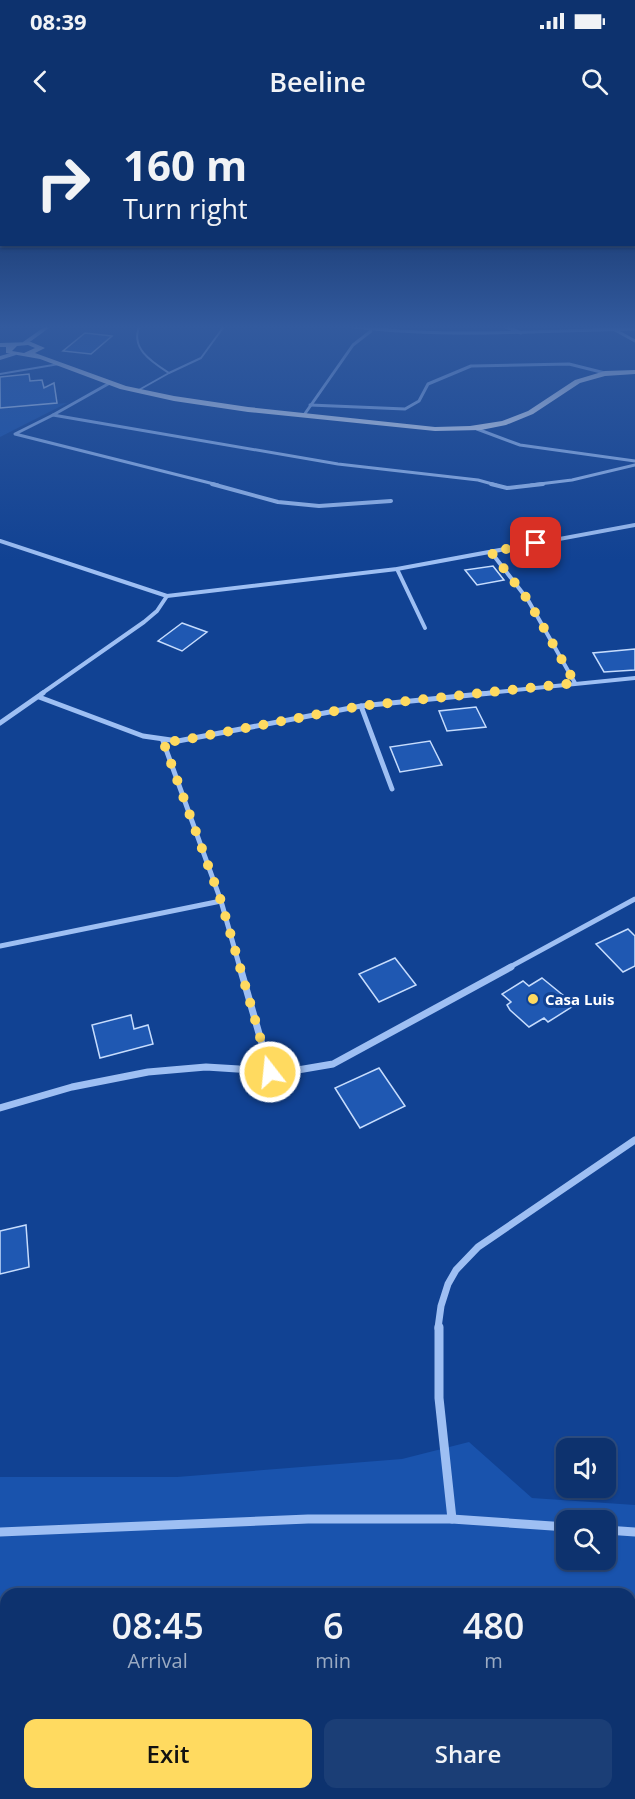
<!DOCTYPE html>
<html lang="en">
<head>
<meta charset="utf-8">
<style>
  :root { --surface:#0d326e; --page:#1b3e76; --text:#f1f3f6; --muted:#9aaac2; --line:#2d4d81; --accent:#ffda60 }
  body { margin:0; font-family:"Open Sans",sans-serif; background:var(--page); color:var(--text); height:100vh; display:flex; flex-direction:column; font-size:22px; white-space:nowrap }
  * { box-sizing:border-box; margin:0 }
  p { font-size:20px; color:var(--muted) }
  .icon { flex:none; width:33px; height:33px; fill:none; stroke:currentColor; stroke-width:2; stroke-linecap:round; stroke-linejoin:round }
  .map { position:relative; flex:1; overflow:hidden }
  .panel { position:absolute; left:0px; top:1468px; width:636px; height:212px; display:flex; flex-direction:column; background:var(--surface); border-radius:18px 18px 0 0; box-shadow:0 2px 4px #0004,0 0 0 2px var(--line) }
  .panel>* { flex:none }
  .top-card { position:absolute; left:0px; top:0px; width:636px; height:126px; box-shadow:0 2px 4px #0004,0 0 0 2px var(--line); background:#0d326e; color:var(--text); overflow:hidden }
  .fabs { position:absolute; left:556px; top:1318px; display:grid; gap:12px }
  .fabs a { display:grid; place-items:center; width:60px; height:60px; border-radius:12px; background:var(--surface); box-shadow:0 2px 4px #0004,0 0 0 2px var(--line); font-size:30px }
  .pin { position:absolute; display:grid; place-items:center; width:51px; height:51px; color:#fff; margin:-26px; border-radius:12px; box-shadow:0 3px 9px #0006 }
  .me { position:absolute; width:66px; margin:-33px; rotate:344deg; stroke-linejoin:round; filter:drop-shadow(0 0 4px #0008) }
  .turn { display:flex; align-items:center; gap:21px; height:126px; padding:0 24px; font-size:27px }
  .turn .icon { width:78px; height:78px; stroke-width:2.5 }
  .turn b { display:block; font-size:42px; line-height:51px }
  .eta { display:flex; justify-content:space-evenly; align-items:center; height:102px; text-align:center }
  .eta b { font-size:36px; font-weight:600; line-height:42px }
  .action { display:flex; gap:12px; margin-top:auto; padding:12px 24px }
  .action a { flex:1; height:69px; border-radius:12px; background:var(--accent); color:#111; font-size:24px; font-weight:600; line-height:69px; text-align:center }
  .action a+a { background:var(--page); color:var(--text) }
  .status { display:flex; justify-content:space-between; align-items:center; height:42px; padding:0 30px; background:var(--surface); direction:ltr }
  .status svg { height:16px; fill:currentColor }
  header { display:flex; justify-content:space-between; align-items:center; height:78px; padding:0 24px; background:var(--surface); font-size:27px; font-weight:600 }
  .map>svg:first-child { display:block }
  .green { fill:#1953ad; fill-rule:evenodd }
  .building { fill:#1f58b2; stroke:#c6dcfd; stroke-width:1.5 }
  .lines { fill:none; stroke-linecap:round; stroke-linejoin:round }
  .lane { stroke:#9ebff3; stroke-width:2 }
  .street-far4 { stroke:#9ebff3; stroke-width:3 }
  .street-far3 { stroke:#9ebff3; stroke-width:4 }
  .street-far2 { stroke:#9ebff3; stroke-width:5 }
  .street-far1 { stroke:#9ebff3; stroke-width:7 }
  .street { stroke:#9ebff3; stroke-width:9 }
  .secondary { fill:#cddffd; fill-rule:evenodd }
  .primary { fill:#eaf1ff; fill-rule:evenodd }
  .route { stroke:#ffda60; stroke-width:10; stroke-dasharray:0 18 }
  .poi-dot { fill:#ffda60; stroke:#114293; stroke-width:2 }
  .labels { text-anchor:middle; dominant-baseline:central; stroke-width:6; stroke-linejoin:round; paint-order:stroke }
  .poi-label { font-size:15px; font-weight:bold; fill:#fff; stroke:#114293; text-anchor:start }
</style>
</head>
<body>
<div class="status"><b>08:39</b><svg viewBox="0 0 49 12"><path d="M0 12V9h3v3zM5 12V6h3v6zM10 12V3h3v9zM15 12V0h3v12zM26 1h20v11H26zM47 4h2v5h-2z"/></svg></div>
<header><svg class="icon" aria-label="back" viewBox="0 0 24 24"><path d="M15 5l-7 7 7 7"/></svg>Beeline<svg class="icon" aria-label="search" viewBox="0 0 24 24"><circle cx="10" cy="10" r="6"/><path d="M15 15l6 6"/></svg></header>
<div class="map">
<svg width="635" height="1679" viewBox="0 0 635 1679">
  <rect width="100%" height="100%" fill="#114293"/>
  <!-- green -->
  <g class="green">
    <path d="M67 283 0 317V289Z"/>
    <path d="M469 1322 532 1378 635 1385V1679H0V1357H177L402 1339ZM567 1401H606V1440H567ZM6 1474H630V1674H6Z"/>
  </g>
  <!-- building -->
  <g class="building">
    <path d="M85 213 112 216 91 234 63 231Z"/>
    <path d="M29 254 30 261 42 260 44 268 54 263 57 283 0 288V257Z"/>
    <path d="M493 446 504 460 477 465 465 450Z"/>
    <path d="M182 503 207 512 182 531 158 521Z"/>
    <path d="M635 529V550L604 552 593 533Z"/>
    <path d="M476 587 486 607 447 611 439 591Z"/>
    <path d="M430 621 442 645 400 652 390 627Z"/>
    <path d="M628 809 635 816V846L623 852 596 824Z"/>
    <path d="M395 838 416 865 379 882 359 854Z"/>
    <path d="M542 858 575 885 548 902 544 898 529 907 510 890 507 885 511 882 502 874 523 861 529 866Z"/>
    <path d="M131 895 134 909 148 905 153 924 100 938 92 905Z"/>
    <path d="M379 948 405 986 360 1008 335 968Z"/>
    <path d="M26 1105 29 1147 0 1154V1111Z"/>
  </g>
  <g class="lines">
    <!-- lane -->
    <g class="lane">
      <path d="M169 253 201 238 225 205"/>
      <path d="M0 254 59 244"/>
      <path d="M137 271 169 253C152 242 129 228 140 205"/>
    </g>
    <!-- street-far4 -->
    <g class="street-far4">
      <path d="M340 205C438 219 536 211 635 209"/>
      <path d="M501 205 521 213"/>
      <path d="M615 210 635 221"/>
      <path d="M108 264 53 295 338 344 478 360 496 365"/>
      <path d="M310 285 405 289 419 281 428 264 471 246 569 244 605 253"/>
      <path d="M53 295 15 314 218 365"/>
      <path d="M304 295 353 225 371 211"/>
      <path d="M477 309 520 325 635 341"/>
      <path d="M531 365 572 360 635 345"/>
    </g>
    <!-- street-far3 -->
    <g class="street-far3">
      <path d="M212 364 278 382 319 386 391 381"/>
      <path d="M491 364 507 368 543 364"/>
      <path d="M0 421 167 476 397 449 635 405"/>
      <path d="M491 432 528 480 575 563"/>
      <path d="M397 449 425 508"/>
      <path d="M41 574 144 502 157 491 167 476"/>
      <path d="M477 574 635 558"/>
    </g>
    <!-- street-far2 -->
    <g class="street-far2">
      <path d="M39 577 143 616 178 621 361 586 491 573"/>
      <path d="M361 586 392 669"/>
      <path d="M0 603 43 573"/>
      <path d="M163 621 221 781 240 848"/>
      <path d="M0 826 221 781"/>
      <path d="M508 848 635 779"/>
    </g>
    <!-- street-far1 -->
    <g class="street-far1">
      <path d="M240 847 270 952"/>
      <path d="M0 988 72 967 148 952 206 947 286 952 333 944 511 847"/>
      <path d="M438 1208 441 1186 448 1164 456 1150 478 1127 635 1020"/>
    </g>
    <!-- street -->
    <g class="street">
      <path d="M439 1207V1278L452 1399"/>
      <path d="M606 1410 635 1412"/>
      <path d="M0 1412 308 1399H452L567 1407"/>
    </g>
    <!-- secondary -->
    <g class="secondary">
      <path d="M47 205H53L27 224H23V222Z"/>
      <path d="M14 232 16 235 0 240V236Z"/>
    </g>
    <!-- primary -->
    <path class="primary" d="M31 222 45 228 35 233 126 266 174 276 248 287 435 307 470 306 502 301 528 291 575 260 605 251 635 250V254L605 256 580 263 533 294 506 305 481 310 435 311 248 292 174 281 120 269 40 239 6 233V227H0V223ZM28 225 35 228 24 233 12 231 17 226Z"/>
  </g>
  <!-- sky -->
  <linearGradient id="sky" x2="0" y2="1"><stop stop-color="#092451"/><stop offset="0.47" stop-color="#325a9e"/><stop offset="1" stop-color="#325a9e" stop-opacity="0"/></linearGradient>
  <rect width="635" height="440" fill="url(#sky)"/>
  <g class="lines">
    <!-- route -->
    <path class="route" d="M270 952 221 781 163 621H178L361 586 575 563 528 480 491 432 536 423"/>
  </g>
  <!-- markers -->
  <circle class="poi-dot" cx="533" cy="879" r="6"/>
  <g class="labels">
    <!-- poi labels -->
    <g class="poi-label">
      <text x="545" y="879">Casa Luis</text>
    </g>
  </g>
</svg>
<div class="fabs">
<a><svg class="icon" aria-label="sound" viewBox="0 0 24 24"><path d="M4 9h4l5-4v14l-5-4H4zM17 9q2 3 0 6"/></svg></a>
<a><svg class="icon" aria-label="search" viewBox="0 0 24 24"><circle cx="10" cy="10" r="6"/><path d="M15 15l6 6"/></svg></a>
</div>
<div class="pin" style="left:536px;top:423px;background:#d93025"><svg class="icon" aria-label="arrive" viewBox="0 0 24 24"><path d="M6 21V4h12l-3 4 3 4H6"/></svg></div>
<svg class="me" style="left:270px;top:952px" viewBox="-20 -20 40 40"><circle r="17" fill="#ffda60" stroke="#fff" stroke-width="3"/><path d="M0-11L8 9 0 5-8 9z" fill="#fff"/></svg>
<div class="top-card">
<div class="turn"><svg class="icon" aria-label="right" viewBox="0 0 24 24"><path d="M7 20v-9h11M14 6l5 5-5 5"/></svg><div><b>160 m</b>Turn right</div></div>
</div>
<section class="panel">
<div class="eta">
<div><b>08:45</b><p>Arrival</p></div>
<div><b>6</b><p>min</p></div>
<div><b>480</b><p>m</p></div>
</div>
<div class="action"><a>Exit</a><a>Share</a></div>
</section>
</div>
</body>
</html>
